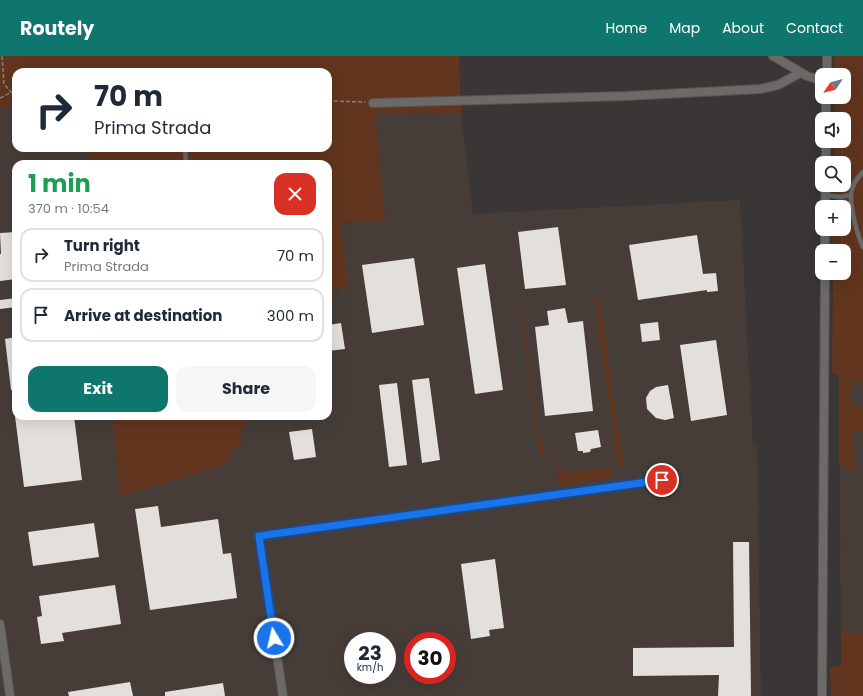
<!DOCTYPE html>
<html lang="en">
<head>
<meta charset="utf-8">
<style>
  :root { --surface:#fff; --page:#f6f6f7; --text:#1f2937; --muted:#747a83; --line:#e0e1e3; --accent:#0f766e }
  body { margin:0; font-family:Poppins,sans-serif; background:var(--page); color:var(--text); height:100vh; display:flex; flex-direction:column; font-size:15px; white-space:nowrap }
  * { box-sizing:border-box; margin:0 }
  p { font-size:13px; color:var(--muted) }
  .icon { flex:none; width:22px; height:22px; fill:none; stroke:currentColor; stroke-width:2; stroke-linecap:round; stroke-linejoin:round }
  .map { position:relative; flex:1; overflow:hidden }
  .details { position:absolute; left:12px; top:104px; width:320px; height:260px; display:flex; flex-direction:column; background:var(--surface); border-radius:12px; box-shadow:0 4px 16px #0002 }
  .details>* { flex:none }
  .guide { position:absolute; left:12px; top:12px; width:320px; height:84px; border-radius:12px; box-shadow:0 4px 16px #0002; background:#fff; color:var(--text); overflow:hidden }
  .needle { width:26px; rotate:235deg }
  .tools { position:absolute; left:815px; top:12px; display:grid; gap:8px }
  .tools a { display:grid; place-items:center; width:36px; height:36px; border-radius:8px; background:var(--surface); box-shadow:0 4px 16px #0002; font-size:20px }
  .speed { position:absolute; left:344px; top:576px; display:flex; gap:8px; font-size:20px; font-weight:700; text-align:center }
  .speed>* { display:grid; place-content:center; width:52px; height:52px; border-radius:50%; background:var(--surface); box-shadow:0 4px 16px #0002; line-height:1 }
  .speed small { font-size:10px; font-weight:400 }
  .speed .limit { border:6px solid #d22; background:#fff; color:#111 }
  .pin { position:absolute; display:grid; place-items:center; width:34px; height:34px; color:#fff; margin:-17px; border:2px solid #fff; border-radius:50%; box-shadow:0 1px 4px #0007 }
  .me { position:absolute; width:44px; margin:-22px; rotate:351deg; stroke-linejoin:round; filter:drop-shadow(0 0 3px #0008) }
  .turn { display:flex; align-items:center; gap:14px; height:84px; padding:0 16px; font-size:18px }
  .turn .icon { width:52px; height:52px; stroke-width:2.5 }
  .turn b { display:block; font-size:28px; line-height:34px }
  .round { display:grid; place-items:center; flex:none; width:42px; height:42px; border-radius:12px; background:var(--page) }
  .headline { display:flex; align-items:center; justify-content:space-between; height:68px; padding:0 16px }
  h1 { font-size:24px; font-weight:700; line-height:30px; color:#1e9e55 }
  .action { display:flex; gap:8px; margin-top:auto; padding:8px 16px }
  .action a { flex:1; height:46px; border-radius:12px; background:var(--accent); color:#fff; font-size:16px; font-weight:700; line-height:46px; text-align:center }
  .action a+a { background:var(--page); color:var(--text) }
  ul { padding:0; list-style:none }
  li { display:flex; align-items:center; gap:12px; height:54px; margin:0 8px 6px; padding:0 8px; border:2px solid var(--line); border-radius:12px }
  li div { flex:1 }
  li b { display:block; font-size:15px }
  li em { font-style:normal }
  header { display:flex; align-items:center; gap:24px; box-sizing:border-box; height:56px; padding:0 20px; background:var(--accent); color:#fff }
  header strong { font-size:19px }
  nav { display:flex; gap:22px; margin-inline-start:auto; font-size:14px }
  .map>svg:first-child { display:block }
  .built { fill:#463d38; fill-rule:evenodd }
  .green { fill:#61351e }
  .building { fill:#e3dfdd }
  .lines { fill:none; stroke-linecap:round; stroke-linejoin:round }
  .service-casing { stroke:#575452; stroke-width:5.5 }
  .minor-casing { stroke:#575452; stroke-width:10 }
  .path { stroke:#838180; stroke-width:1.5; stroke-dasharray:4 2; stroke-linecap:butt }
  .service { stroke:#6c6967; stroke-width:4 }
  .minor { stroke:#6c6967; stroke-width:8 }
  .route-casing { stroke:#114b97; stroke-width:10 }
  .route { stroke:#1a73e8; stroke-width:7 }
</style>
</head>
<body>
<header>
<strong>Routely</strong>
<nav><a>Home</a><a>Map</a><a>About</a><a>Contact</a></nav>
</header>
<div class="map">
<svg width="863" height="640" viewBox="0 0 863 640">
  <rect width="100%" height="100%" fill="#393635"/>
  <!-- built -->
  <g class="built">
    <path d="M0 51 16 52V92H88L90 108H16V360H112L120 440 228 397 231 393 240 390 241 380 247 360H328V234L348 231 340 167 385 164 375 58 461 57 473 158 740 144 753 390 757 391 761 640H0ZM353 585H387V619H353ZM413 585H447V619H413Z"/>
    <path d="M839 320 863 321V610L841 609Z"/>
  </g>
  <!-- green -->
  <g class="green">
    <path d="M0 0H459L461 57 375 58 385 164 340 167 348 231 328 234V108H90L88 92H328V16H16V52L0 51Z"/>
    <path d="M834 0H863V326H853V332L850 338 852 350 863 351V375H853L855 413H846V410L839 409V320L832 318 833 217H844V195H833V173H844V151H833L834 129H844V107H834V85H844V63H834V41H844V19H834Z"/>
    <path d="M594 241H599L623 410H618Z"/>
    <path d="M519 251H521L539 381 542 384 544 400H540Z"/>
    <path d="M112 360H247L241 380 240 391 229 395V408L120 440Z"/>
    <path d="M560 378 554 384 558 415 565 410 566 417 610 411 612 422 559 430 553 384Z"/>
    <path d="M841 569 846 570V578H863V640H831L830 612 841 609Z"/>
  </g>
  <!-- building -->
  <g class="building">
    <path d="M558 171 566 229 525 233 518 176Z"/>
    <path d="M16 176V223L0 225V198H1L0 177Z"/>
    <path d="M697 179 703 218 716 217 718 235 707 236V234L638 244 629 189Z"/>
    <path d="M414 202 424 269 372 277 362 209Z"/>
    <path d="M485 208 503 334 475 338 457 212Z"/>
    <path d="M16 242V251L0 253V244Z"/>
    <path d="M565 252 568 267 583 265 593 355 545 360 535 271 549 269 547 255Z"/>
    <path d="M658 266 660 284 642 286 640 268Z"/>
    <path d="M341 267 345 293 328 295V269Z"/>
    <path d="M16 281V334H11L5 283Z"/>
    <path d="M716 284 727 359 691 365 680 289Z"/>
    <path d="M429 322 440 404 422 407 412 324Z"/>
    <path d="M397 327 407 409 389 411 379 329Z"/>
    <path d="M668 329 674 362 665 364 656 362 647 353 646 342 650 335 656 331Z"/>
    <path d="M15 360H74L82 424 24 431Z"/>
    <path d="M312 373 316 401 294 404 289 376Z"/>
    <path d="M598 374 601 391 591 393 590 396 583 397V395H578L575 377Z"/>
    <path d="M158 450 161 471 218 463 223 498 231 497 237 542 150 554 135 453Z"/>
    <path d="M94 467 99 501 33 510 28 476Z"/>
    <path d="M733 486H749L751 640H718L719 619 633 620V592L734 591Z"/>
    <path d="M495 503 504 572 489 574 490 580 471 583 461 508Z"/>
    <path d="M115 529 121 568 62 577 64 585 41 588 37 561 42 560 39 540Z"/>
    <path d="M130 626 133 640H69L68 636Z"/>
    <path d="M223 627 225 640H165V636Z"/>
  </g>
  <g class="lines">
    <!-- service casing -->
    <g class="service-casing">
      <g id="service">
        <path d="M185 92 186 108"/>
        <path d="M863 116C857 122 852 130 851 138 850 152 857 178 863 191"/>
        <path d="M826 139 840 141 851 139"/>
      </g>
    </g>
    <!-- minor casing -->
    <g class="minor-casing">
      <g id="minor">
        <path d="M773 0 807 20 822 25"/>
        <path d="M827 19V0"/>
        <path d="M373 47 626 40 760 33 778 29 800 17"/>
        <path d="M826 63V41"/>
        <path d="M826 107V85"/>
        <path d="M825 151 826 129"/>
        <path d="M825 195V173"/>
        <path d="M0 568 10 640"/>
        <path d="M283 640 259 480 662 424"/>
        <path d="M822 640 825 217"/>
      </g>
    </g>
    <!-- path -->
    <g class="path">
      <path d="M2 0 4 28 16 42"/>
      <path d="M0 42 10 37"/>
      <path d="M328 45 365 46"/>
    </g>
    <!-- service -->
    <use href="#service" class="service"/>
    <!-- minor -->
    <use href="#minor" class="minor"/>
  </g>
  <g class="lines">
    <!-- route casing -->
    <g class="route-casing">
      <path id="route" d="M274 582 259 480 662 424"/>
    </g>
    <!-- route -->
    <use href="#route" class="route"/>
  </g>
</svg>
<div class="tools">
<a><svg class="needle" viewBox="-14 -14 28 28"><path d="M0-13l5 13h-10z" fill="#e53935"/><path d="M0 13l5-13h-10z" fill="#747a83"/></svg></a>
<a><svg class="icon" aria-label="sound" viewBox="0 0 24 24"><path d="M4 9h4l5-4v14l-5-4H4zM17 9q2 3 0 6"/></svg></a>
<a><svg class="icon" aria-label="search" viewBox="0 0 24 24"><circle cx="10" cy="10" r="6"/><path d="M15 15l6 6"/></svg></a>
<a>+</a>
<a>−</a>
</div>
<div class="speed"><div>23<small>km/h</small></div><div class="limit">30</div></div>
<div class="pin" style="left:662px;top:424px;background:#d93025"><svg class="icon" aria-label="arrive" viewBox="0 0 24 24"><path d="M6 21V4h12l-3 4 3 4H6"/></svg></div>
<svg class="me" style="left:274px;top:582px" viewBox="-20 -20 40 40"><circle r="17" fill="#1a73e8" stroke="#fff" stroke-width="3"/><path d="M0-11L8 9 0 5-8 9z" fill="#fff"/></svg>
<div class="guide">
<div class="turn"><svg class="icon" aria-label="right" viewBox="0 0 24 24"><path d="M7 20v-9h11M14 6l5 5-5 5"/></svg><div><b>70 m</b>Prima Strada</div></div>
</div>
<section class="details">
<div class="headline"><div><h1>1 min</h1><p>370 m · 10:54</p></div><a class="round" style="background:#d93025;color:#fff"><svg class="icon" aria-label="close" viewBox="0 0 24 24"><path d="M6 6l12 12M18 6L6 18"/></svg></a></div>
<ul>
<li><svg class="icon" aria-label="right" viewBox="0 0 24 24"><path d="M7 20v-9h11M14 6l5 5-5 5"/></svg><div><b>Turn right</b><p>Prima Strada</p></div><em>70 m</em></li>
<li><svg class="icon" aria-label="arrive" viewBox="0 0 24 24"><path d="M6 21V4h12l-3 4 3 4H6"/></svg><div><b>Arrive at destination</b></div><em>300 m</em></li>
</ul>
<div class="action"><a>Exit</a><a>Share</a></div>
</section>
</div>
</body>
</html>
